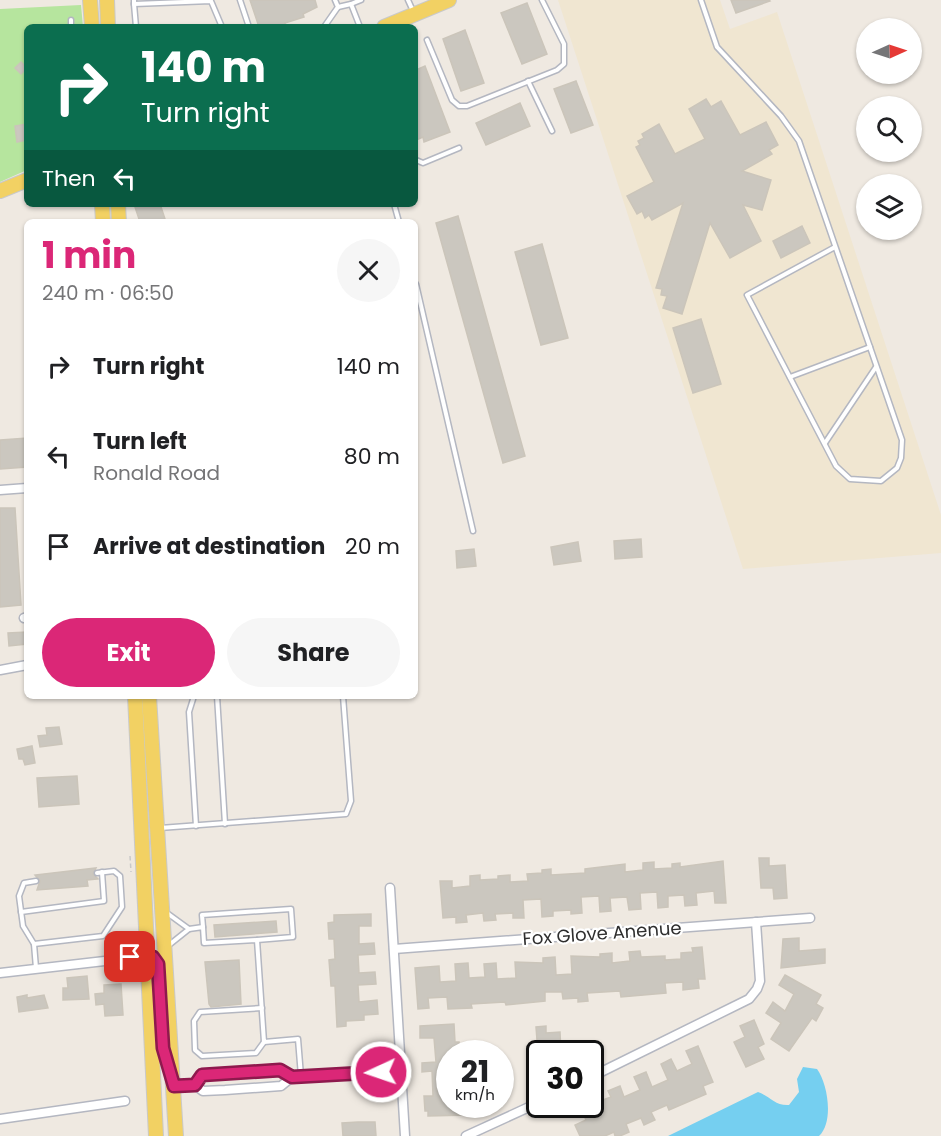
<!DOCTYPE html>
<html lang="en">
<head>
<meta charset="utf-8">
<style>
  :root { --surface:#fff; --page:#f6f6f6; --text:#202124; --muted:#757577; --accent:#db2777 }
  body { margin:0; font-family:Poppins,sans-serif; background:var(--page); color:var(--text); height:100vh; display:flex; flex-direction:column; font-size:22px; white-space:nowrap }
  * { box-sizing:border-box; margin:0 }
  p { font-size:20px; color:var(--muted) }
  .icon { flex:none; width:33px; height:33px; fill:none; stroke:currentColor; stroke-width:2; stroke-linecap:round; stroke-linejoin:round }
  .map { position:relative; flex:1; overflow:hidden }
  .panel { position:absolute; left:24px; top:219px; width:394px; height:480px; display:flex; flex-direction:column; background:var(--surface); border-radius:9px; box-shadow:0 2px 4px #0004 }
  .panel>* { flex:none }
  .banner { position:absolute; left:24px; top:24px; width:394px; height:183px; border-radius:9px; box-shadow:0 2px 4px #0004; background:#0b6e4f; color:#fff; overflow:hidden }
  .needle { width:39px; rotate:87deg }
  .tools { position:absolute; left:856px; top:18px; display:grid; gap:12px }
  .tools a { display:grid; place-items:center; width:66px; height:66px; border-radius:50%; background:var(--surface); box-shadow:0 2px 4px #0004; font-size:30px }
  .speed { position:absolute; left:436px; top:1040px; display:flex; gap:12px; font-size:30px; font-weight:700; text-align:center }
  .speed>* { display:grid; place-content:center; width:78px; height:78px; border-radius:50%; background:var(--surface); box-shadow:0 2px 4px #0004; line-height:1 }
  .speed small { font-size:15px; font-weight:400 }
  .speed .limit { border:3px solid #111; border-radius:9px; background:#fff; color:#111 }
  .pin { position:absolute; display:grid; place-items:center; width:51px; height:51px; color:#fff; margin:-26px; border-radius:12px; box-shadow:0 3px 9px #0006 }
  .me { position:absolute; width:66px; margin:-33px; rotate:267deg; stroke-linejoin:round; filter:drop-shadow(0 0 4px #0008) }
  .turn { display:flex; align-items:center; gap:21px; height:126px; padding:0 18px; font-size:27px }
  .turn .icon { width:78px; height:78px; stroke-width:2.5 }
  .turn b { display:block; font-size:42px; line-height:51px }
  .then { display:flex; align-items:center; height:57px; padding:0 18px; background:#0003; gap:12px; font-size:22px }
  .round { display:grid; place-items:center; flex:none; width:63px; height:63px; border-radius:32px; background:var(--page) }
  .overview { display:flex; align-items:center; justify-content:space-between; height:102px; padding:0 18px }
  h1 { font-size:36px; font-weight:700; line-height:45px; color:var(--accent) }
  .action { display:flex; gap:12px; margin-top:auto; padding:12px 18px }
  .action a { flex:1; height:69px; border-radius:36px; background:var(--accent); color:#fff; font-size:24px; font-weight:700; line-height:69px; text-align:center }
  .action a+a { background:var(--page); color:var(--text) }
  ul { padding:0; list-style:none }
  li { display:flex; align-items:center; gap:18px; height:90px; padding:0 18px }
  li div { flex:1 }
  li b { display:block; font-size:22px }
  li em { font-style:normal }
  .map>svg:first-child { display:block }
  .education { fill:#f0e6d1 }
  .green { fill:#b6e59e }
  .water { fill:#75cff0 }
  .building { fill:#cbc7bf; stroke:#cbc5ba; stroke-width:1.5 }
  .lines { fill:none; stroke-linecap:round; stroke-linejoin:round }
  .service-casing { stroke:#b4b7c1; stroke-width:7 }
  .minor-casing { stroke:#b4b7c1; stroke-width:11 }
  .primary-casing { stroke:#c9c9c9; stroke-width:16 }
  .path { stroke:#c9c9c9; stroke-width:1.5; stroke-dasharray:4.5 3; stroke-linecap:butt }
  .service { stroke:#fff; stroke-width:4 }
  .minor { stroke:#fff; stroke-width:8 }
  .primary { stroke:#f2d163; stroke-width:14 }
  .route-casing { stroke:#8e194d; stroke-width:15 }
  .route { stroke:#db2777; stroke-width:10 }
  .labels { text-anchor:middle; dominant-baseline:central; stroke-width:4.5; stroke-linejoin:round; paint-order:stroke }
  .street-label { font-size:18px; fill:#2e2e2e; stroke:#fff }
</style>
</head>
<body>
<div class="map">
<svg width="941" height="1136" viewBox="0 0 941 1136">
  <rect width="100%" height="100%" fill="#efe9e1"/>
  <!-- education -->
  <path class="education" d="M558 0H720L730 29 777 12 941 515V553L743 569Z"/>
  <!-- green -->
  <path class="green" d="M81 5 83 27H27V170L0 182V9Z"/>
  <!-- water -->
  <path class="water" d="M803 1067 817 1069C828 1084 834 1122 819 1136H668L758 1092C770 1096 775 1106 789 1105L799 1092 797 1079Z"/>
  <!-- building -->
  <g class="building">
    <path d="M250 0H315L317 7 303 14 304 17 285 23 286 27H259Z"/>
    <path d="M731 0H769L770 1 736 13Z"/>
    <path d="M527 3 547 54 522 64 501 13Z"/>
    <path d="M465 30 484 83 461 91 443 39Z"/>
    <path d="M21 62 27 68 21 74 15 68Z"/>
    <path d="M425 66 450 132 424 142 423 137 416 140V70Z"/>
    <path d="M576 81 593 125 571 133 554 89Z"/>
    <path d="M706 99 711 107 721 101 740 135 766 122 778 145 769 150 772 154 742 171 771 180 762 210 743 205 761 241 730 258 710 223 682 314 663 308 667 296 661 295 662 289 656 288 683 203 652 220 649 215 645 218 642 211 637 214 627 196 654 182 636 147 640 145 638 141 644 138 642 134 659 124 675 154 705 139 689 109Z"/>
    <path d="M520 103 530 126 486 145 476 123Z"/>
    <path d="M27 124V140L17 142 15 126Z"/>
    <path d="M134 204H160L166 222H140Z"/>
    <path d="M458 216 525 456 503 463 436 223Z"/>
    <path d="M802 226 810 243 781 258 773 241Z"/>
    <path d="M542 244 568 338 541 345 515 252Z"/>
    <path d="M701 319 721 384 693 393 673 328Z"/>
    <path d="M27 438V467L0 469V440Z"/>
    <path d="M0 508H15L21 605 0 607Z"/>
    <path d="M641 539 642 557 615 559 614 541Z"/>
    <path d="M578 542 581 561 554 565 551 547Z"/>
    <path d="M474 549 476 566 457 568 456 551Z"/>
    <path d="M27 632V644L9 646 8 633Z"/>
    <path d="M59 727 62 744 40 747 38 736 47 735 46 728Z"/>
    <path d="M32 746 35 763 25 765 23 759H19L17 749Z"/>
    <path d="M77 776 79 804 39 807 37 778Z"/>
    <path d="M759 858H769V866L785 865 787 898 774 899 773 888H761Z"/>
    <path d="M723 861 726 903H715L714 891 696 893 697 905 685 906 684 895 668 896V907L658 908 657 892 640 893 641 909 629 910 627 897 610 898 611 911 600 912 599 896 581 897 582 913 571 914V910L553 911V916L542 917 541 899 523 900 524 918H513V913L495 914 496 920 484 921 483 913 466 915 467 922 456 923V917L443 918 440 881H452V888L470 886V876L480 875V880L498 879V876L510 875V882L528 881 527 874 542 873V870L551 869V875L585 873V869L625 864V872L643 870V863L654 862V869L672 868V864L680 863V867Z"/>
    <path d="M96 868 93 874 98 879 87 880 88 886 37 890 40 881 35 875Z"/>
    <path d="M371 914V926H359V944L374 943 375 954 358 955 359 973 375 972 376 984 358 985 359 1002 377 1000 378 1014 364 1015V1020L346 1021V1026L337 1027 335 986H331L329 960 335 959 334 939H329L328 923 334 922V915Z"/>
    <path d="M276 921 277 932 215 937 214 925Z"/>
    <path d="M799 938V951L825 949V963L781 968 783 939Z"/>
    <path d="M702 947 705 979H698L699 988 683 990V982L665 983 666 993 621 997 620 991 587 993 588 1001 578 1002V998L563 999 562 992H545V1001L506 1005 505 1002 471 1004 472 1008 448 1009 447 997 428 998 429 1008 418 1009 415 968 439 966 440 982 456 981 455 964 468 963 469 978 485 977 484 964 496 963 497 979 516 978 515 962 543 963V958L555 957 556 975 572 974 571 956 600 957V954L612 953V963L630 961 629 952 640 951 641 957 665 956V960L681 959V953L693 952 692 948Z"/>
    <path d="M239 960 241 1004 211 1007 209 1004 205 962Z"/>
    <path d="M785 975 821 995 816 1004 823 1008 816 1021 812 1018 789 1051 771 1039 781 1023 766 1013 773 1002 785 1011 794 994 779 985Z"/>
    <path d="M87 976 89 999 63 1000V988H68L67 978Z"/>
    <path d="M121 984 123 1015 105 1016 104 1004 96 1005 95 994 104 993V985Z"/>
    <path d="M27 995V998L44 995 48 1008 19 1012 17 997Z"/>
    <path d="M754 1020 764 1044 758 1047 764 1059 746 1067 734 1042 745 1037 740 1026Z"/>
    <path d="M454 1024 455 1042H459L460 1050H450V1104H469L470 1115 428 1116V1111H425L424 1096H433L432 1071 422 1072V1063L436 1062 434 1038H420V1026Z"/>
    <path d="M546 1026V1033L560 1032 561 1053H538L536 1027Z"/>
    <path d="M698 1046 713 1082 703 1086 706 1094 669 1110 667 1105 651 1112 655 1120 644 1125 641 1118 626 1124 629 1132 620 1136H615L614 1132 605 1136H580L575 1125 586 1120 579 1104H592L611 1097 608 1091 620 1086 624 1097 640 1090 634 1077 646 1072 652 1087 668 1080 661 1064 671 1059 677 1071 692 1064 686 1051Z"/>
    <path d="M358 1122H375L376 1136H343L342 1123Z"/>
  </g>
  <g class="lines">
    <!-- service casing -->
    <g class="service-casing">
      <g id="service">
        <path d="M134 0V4L211 1 222 27"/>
        <path d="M240 0 249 27"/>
        <path d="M408 0 413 11"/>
        <path d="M701 0 717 47 781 116 799 141 902 440 901 458 897 468 881 481 850 479 836 466 747 295 835 247"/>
        <path d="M134 4 136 27"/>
        <path d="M351 4 361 0"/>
        <path d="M338 7 351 4 360 27"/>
        <path d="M71 20V27"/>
        <path d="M324 27 338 7 335 0"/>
        <path d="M427 40 452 100 459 106H467L557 70 564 64V44L542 0"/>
        <path d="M528 81 552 131"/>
        <path d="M416 160 423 163 459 148"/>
        <path d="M394 204 399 222"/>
        <path d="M416 284 473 531"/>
        <path d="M790 377 870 347"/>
        <path d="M825 443 876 367"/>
        <path d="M194 696 189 712 196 826"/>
        <path d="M217 696 225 824"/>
        <path d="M160 828 346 814 351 801 343 696"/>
        <path d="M36 881 24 883 19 896 23 926 34 944 36 968"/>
        <path d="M21 912 104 901 102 872"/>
        <path d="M167 913 189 929 169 945"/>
        <path d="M203 927 202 915 291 909 293 937 257 940"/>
        <path d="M189 929 203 927 204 943 257 940 264 1042 298 1039 301 1076"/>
        <path d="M34 944 103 936 122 907 120 876 114 871 97 873"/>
        <path d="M262 1008 200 1012 194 1021 195 1050 202 1056 256 1053 264 1042"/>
      </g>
    </g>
    <!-- minor casing -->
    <g class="minor-casing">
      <g id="minor">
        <path d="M0 490 27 488"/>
        <path d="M24 618 27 617"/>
        <path d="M0 670 27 665"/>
        <path d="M390 888 405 1136"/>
        <path d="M394 949 810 918"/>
        <path d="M0 973 148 956"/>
        <path d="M591 1077 749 999 757 989 760 981 756 922"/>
        <path d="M195 1085 202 1075 280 1070 292 1077 401 1071"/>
        <path d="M174 1086 195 1085 203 1091 225 1090 281 1086 292 1077"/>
        <path d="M0 1119 125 1101"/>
        <path d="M466 1136 540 1102"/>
      </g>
    </g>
    <!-- primary casing -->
    <g class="primary-casing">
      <g id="primary">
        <path d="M90 0 92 27"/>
        <path d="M107 0 108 27"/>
        <path d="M384 27 449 0"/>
        <path d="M0 191 27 180"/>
        <path d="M102 204 103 222"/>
        <path d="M118 204 119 222"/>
        <path d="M135 696 156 1136"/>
        <path d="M149 696 176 1136"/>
      </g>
    </g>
    <!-- path -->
    <g class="path">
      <path d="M130 856 131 872"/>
      <path d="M128 947 134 940"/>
    </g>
    <!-- service -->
    <use href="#service" class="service"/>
    <!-- minor -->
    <use href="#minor" class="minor"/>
    <!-- primary -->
    <use href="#primary" class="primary"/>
  </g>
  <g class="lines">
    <!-- route casing -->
    <g class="route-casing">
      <path id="route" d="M130 957H153L158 964 163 1048 174 1086 195 1085 202 1075 280 1070 292 1077 381 1072"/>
    </g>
    <!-- route -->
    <use href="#route" class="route"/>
  </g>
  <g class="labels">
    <!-- street labels -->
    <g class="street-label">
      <text transform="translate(602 933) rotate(-4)">Fox Glove Anenue</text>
    </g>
  </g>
</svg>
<div class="tools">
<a><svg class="needle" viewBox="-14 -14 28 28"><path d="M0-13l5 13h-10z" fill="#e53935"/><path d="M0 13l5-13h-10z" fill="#757577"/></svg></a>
<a><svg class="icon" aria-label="search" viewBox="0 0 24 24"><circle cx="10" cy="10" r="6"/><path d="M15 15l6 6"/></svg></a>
<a><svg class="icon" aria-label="layers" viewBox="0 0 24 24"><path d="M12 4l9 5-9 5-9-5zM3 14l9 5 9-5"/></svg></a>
</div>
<div class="speed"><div>21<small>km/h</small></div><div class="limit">30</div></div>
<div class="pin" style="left:130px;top:957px;background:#d93025"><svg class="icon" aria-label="arrive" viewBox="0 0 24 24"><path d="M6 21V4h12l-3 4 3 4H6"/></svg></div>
<svg class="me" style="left:381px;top:1072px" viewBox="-20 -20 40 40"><circle r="17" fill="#db2777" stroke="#fff" stroke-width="3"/><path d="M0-11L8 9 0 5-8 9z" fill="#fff"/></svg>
<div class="banner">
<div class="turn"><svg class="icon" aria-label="right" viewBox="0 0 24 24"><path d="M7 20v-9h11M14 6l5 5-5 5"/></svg><div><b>140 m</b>Turn right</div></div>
<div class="then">Then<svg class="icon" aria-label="left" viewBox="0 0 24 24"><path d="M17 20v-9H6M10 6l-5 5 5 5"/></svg></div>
</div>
<section class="panel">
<div class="overview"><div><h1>1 min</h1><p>240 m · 06:50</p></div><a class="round"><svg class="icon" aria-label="close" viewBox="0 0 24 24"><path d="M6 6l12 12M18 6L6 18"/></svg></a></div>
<ul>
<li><svg class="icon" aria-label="right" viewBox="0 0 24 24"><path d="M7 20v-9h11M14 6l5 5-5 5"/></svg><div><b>Turn right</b></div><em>140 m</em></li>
<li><svg class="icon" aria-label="left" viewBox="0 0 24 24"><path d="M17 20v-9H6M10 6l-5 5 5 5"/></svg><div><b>Turn left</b><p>Ronald Road</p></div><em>80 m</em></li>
<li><svg class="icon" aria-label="arrive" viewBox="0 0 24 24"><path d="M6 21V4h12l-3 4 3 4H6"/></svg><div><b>Arrive at destination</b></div><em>20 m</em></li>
</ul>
<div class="action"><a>Exit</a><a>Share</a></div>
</section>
</div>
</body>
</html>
